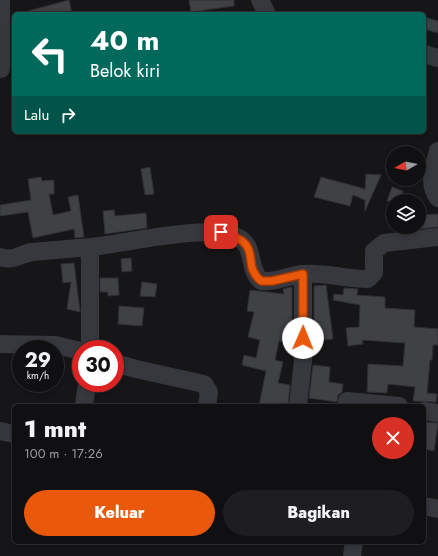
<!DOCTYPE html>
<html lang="id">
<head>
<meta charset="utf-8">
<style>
  :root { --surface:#101012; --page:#1e1e20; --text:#f1f3f6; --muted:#9c9d9f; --line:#303032; --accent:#ea580c }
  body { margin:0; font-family:Jost,sans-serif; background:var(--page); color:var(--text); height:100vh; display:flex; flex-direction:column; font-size:15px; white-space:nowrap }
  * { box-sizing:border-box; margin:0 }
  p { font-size:13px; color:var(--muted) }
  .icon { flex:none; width:22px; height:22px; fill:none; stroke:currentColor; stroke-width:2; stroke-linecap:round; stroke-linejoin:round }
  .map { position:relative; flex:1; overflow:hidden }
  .sheet { position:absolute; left:12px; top:404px; width:414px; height:140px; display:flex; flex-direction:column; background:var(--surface); border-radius:6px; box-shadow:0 2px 6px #0003,0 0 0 1px var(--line) }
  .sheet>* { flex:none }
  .banner { position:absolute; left:12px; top:12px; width:414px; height:122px; border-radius:6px; box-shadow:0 2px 6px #0003,0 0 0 1px var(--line); background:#00695c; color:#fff; overflow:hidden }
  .needle { width:26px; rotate:261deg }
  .buttons { position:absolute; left:386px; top:146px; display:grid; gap:8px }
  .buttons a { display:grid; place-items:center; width:40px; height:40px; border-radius:50%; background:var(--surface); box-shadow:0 2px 6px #0003,0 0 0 1px var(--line); font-size:20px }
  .speed { position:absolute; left:12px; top:340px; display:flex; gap:8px; font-size:20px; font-weight:700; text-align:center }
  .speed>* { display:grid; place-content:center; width:52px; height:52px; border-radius:50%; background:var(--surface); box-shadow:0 2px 6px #0003,0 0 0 1px var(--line); line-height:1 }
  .speed small { font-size:10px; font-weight:400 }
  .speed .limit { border:6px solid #d22; background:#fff; color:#111 }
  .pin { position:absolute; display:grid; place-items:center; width:34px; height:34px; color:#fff; margin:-17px; border-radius:8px; box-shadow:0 2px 6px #0006 }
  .me { position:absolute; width:44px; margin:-22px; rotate:1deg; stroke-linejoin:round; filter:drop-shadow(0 0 3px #0008) }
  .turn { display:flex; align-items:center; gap:14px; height:84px; padding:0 12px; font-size:18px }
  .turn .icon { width:52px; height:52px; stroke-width:2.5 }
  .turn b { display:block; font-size:28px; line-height:34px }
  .then { display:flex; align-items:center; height:38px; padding:0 12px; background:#0003; gap:8px; font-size:15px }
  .round { display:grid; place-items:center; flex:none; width:42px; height:42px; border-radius:21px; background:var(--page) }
  .head { display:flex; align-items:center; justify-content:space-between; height:68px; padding:0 12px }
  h1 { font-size:24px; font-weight:800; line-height:30px }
  .cta { display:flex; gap:8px; margin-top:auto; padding:8px 12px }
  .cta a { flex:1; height:46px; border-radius:24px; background:var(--accent); color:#fff; font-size:16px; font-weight:800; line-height:46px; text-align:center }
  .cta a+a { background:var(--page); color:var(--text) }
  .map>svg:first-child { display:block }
  .building { fill:#404145; stroke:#303034 }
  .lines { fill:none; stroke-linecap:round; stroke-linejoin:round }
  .minor { stroke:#37383d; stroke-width:18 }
  .route-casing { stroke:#983908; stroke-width:10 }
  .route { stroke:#ea580c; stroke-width:7 }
</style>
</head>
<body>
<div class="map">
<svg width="438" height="556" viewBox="0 0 438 556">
  <rect width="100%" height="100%" fill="#161618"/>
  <!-- building -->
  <g class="building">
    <path d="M69 0 72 14H29L28 11Z"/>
    <path d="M189 0H234V6L191 12Z"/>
    <path d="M424 17 438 21V33L424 29Z"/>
    <path d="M150 167 154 194 145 195 141 169Z"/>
    <path d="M366 174 381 175 365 211V200L353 195 350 206 314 197 321 177 365 189Z"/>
    <path d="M41 177 42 181 54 180V194H49L53 215 71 211 68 197 78 195 84 237 75 238 74 229 33 238 28 212 0 216V205L31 200 28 179Z"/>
    <path d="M392 187 403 191 400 201H387Z"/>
    <path d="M114 210 115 216 146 213 147 228 105 234 103 211Z"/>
    <path d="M438 214V227L419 229V215Z"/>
    <path d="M131 258 132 271 122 272 121 259Z"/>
    <path d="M74 263 80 311V312L67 309 71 282 63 283 61 264Z"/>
    <path d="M100 278H118L119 295 108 296V292H100Z"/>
    <path d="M142 282 157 284 155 297 140 296Z"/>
    <path d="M326 285 333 339 314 341V286Z"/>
    <path d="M292 287V343L279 341 275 360 283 362 278 383 290 385 288 406H259L266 371 242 365 244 355 256 358 260 340 248 337 254 312 247 311 250 290 284 294 283 289Z"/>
    <path d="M344 288 358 289 357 295 385 297V308L415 310 414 327 438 329V345H433L432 360H430L427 393 437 394 436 402 413 401 415 387 388 384 387 393 367 392 368 364 403 366 405 343 362 340 363 344 348 346 346 328 359 327 360 305 333 300 334 294 343 295Z"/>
    <path d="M119 306 144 308 142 326 118 324Z"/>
    <path d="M313 365 330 367 329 382 343 384 342 392 338 395 337 402 309 398Z"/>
    <path d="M424 422 438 423 434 451 424 449Z"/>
  </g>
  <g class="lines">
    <!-- minor -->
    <g class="minor">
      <path d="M260 0 267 14"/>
      <path d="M424 54 438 58"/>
      <path d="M1 69V0"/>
      <path d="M438 151C434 167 427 183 438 198"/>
      <path d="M0 257C13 262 20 254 32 252 51 250 70 249 90 247 123 244 210 223 237 237 256 245 247 269 261 281 275 283 289 275 303 274 325 272 346 279 368 279L374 273V251L384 243 438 237"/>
      <path d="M0 344 55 345 81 351"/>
      <path d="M90 349V247"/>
      <path d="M115 363 136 369 204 384 209 392 207 406"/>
      <path d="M347 401 399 406"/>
      <path d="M84 406 87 383"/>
      <path d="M298 406 303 360V274"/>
      <path d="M424 411 438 413"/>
      <path d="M0 431 14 434"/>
      <path d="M424 506 438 509"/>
      <path d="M352 556 354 542"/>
    </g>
  </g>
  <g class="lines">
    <!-- route casing -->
    <g class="route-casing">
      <path id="route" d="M221 232C267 244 239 263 261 281H272L303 274V338"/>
    </g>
    <!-- route -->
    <use href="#route" class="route"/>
  </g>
</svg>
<div class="buttons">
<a><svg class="needle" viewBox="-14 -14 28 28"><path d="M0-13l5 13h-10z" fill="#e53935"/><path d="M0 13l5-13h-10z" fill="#9c9d9f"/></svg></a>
<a><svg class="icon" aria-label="layers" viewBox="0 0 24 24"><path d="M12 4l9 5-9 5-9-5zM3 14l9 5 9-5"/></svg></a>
</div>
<div class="speed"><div>29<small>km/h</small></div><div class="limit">30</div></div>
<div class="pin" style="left:221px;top:232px;background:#d93025"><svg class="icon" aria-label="arrive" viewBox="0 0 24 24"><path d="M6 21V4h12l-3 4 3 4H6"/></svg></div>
<svg class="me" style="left:303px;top:338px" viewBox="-20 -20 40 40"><circle r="19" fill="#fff"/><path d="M0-13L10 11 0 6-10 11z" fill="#ea580c"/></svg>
<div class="banner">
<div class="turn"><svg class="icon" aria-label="left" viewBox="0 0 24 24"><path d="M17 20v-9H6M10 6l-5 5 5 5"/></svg><div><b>40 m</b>Belok kiri</div></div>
<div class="then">Lalu<svg class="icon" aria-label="right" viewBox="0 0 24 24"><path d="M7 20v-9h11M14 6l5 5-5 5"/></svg></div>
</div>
<section class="sheet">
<div class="head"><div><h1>1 mnt</h1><p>100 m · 17:26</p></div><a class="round" style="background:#d93025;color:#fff"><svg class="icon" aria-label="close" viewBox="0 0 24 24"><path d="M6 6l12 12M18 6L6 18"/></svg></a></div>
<div class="cta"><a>Keluar</a><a>Bagikan</a></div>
</section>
</div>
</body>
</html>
